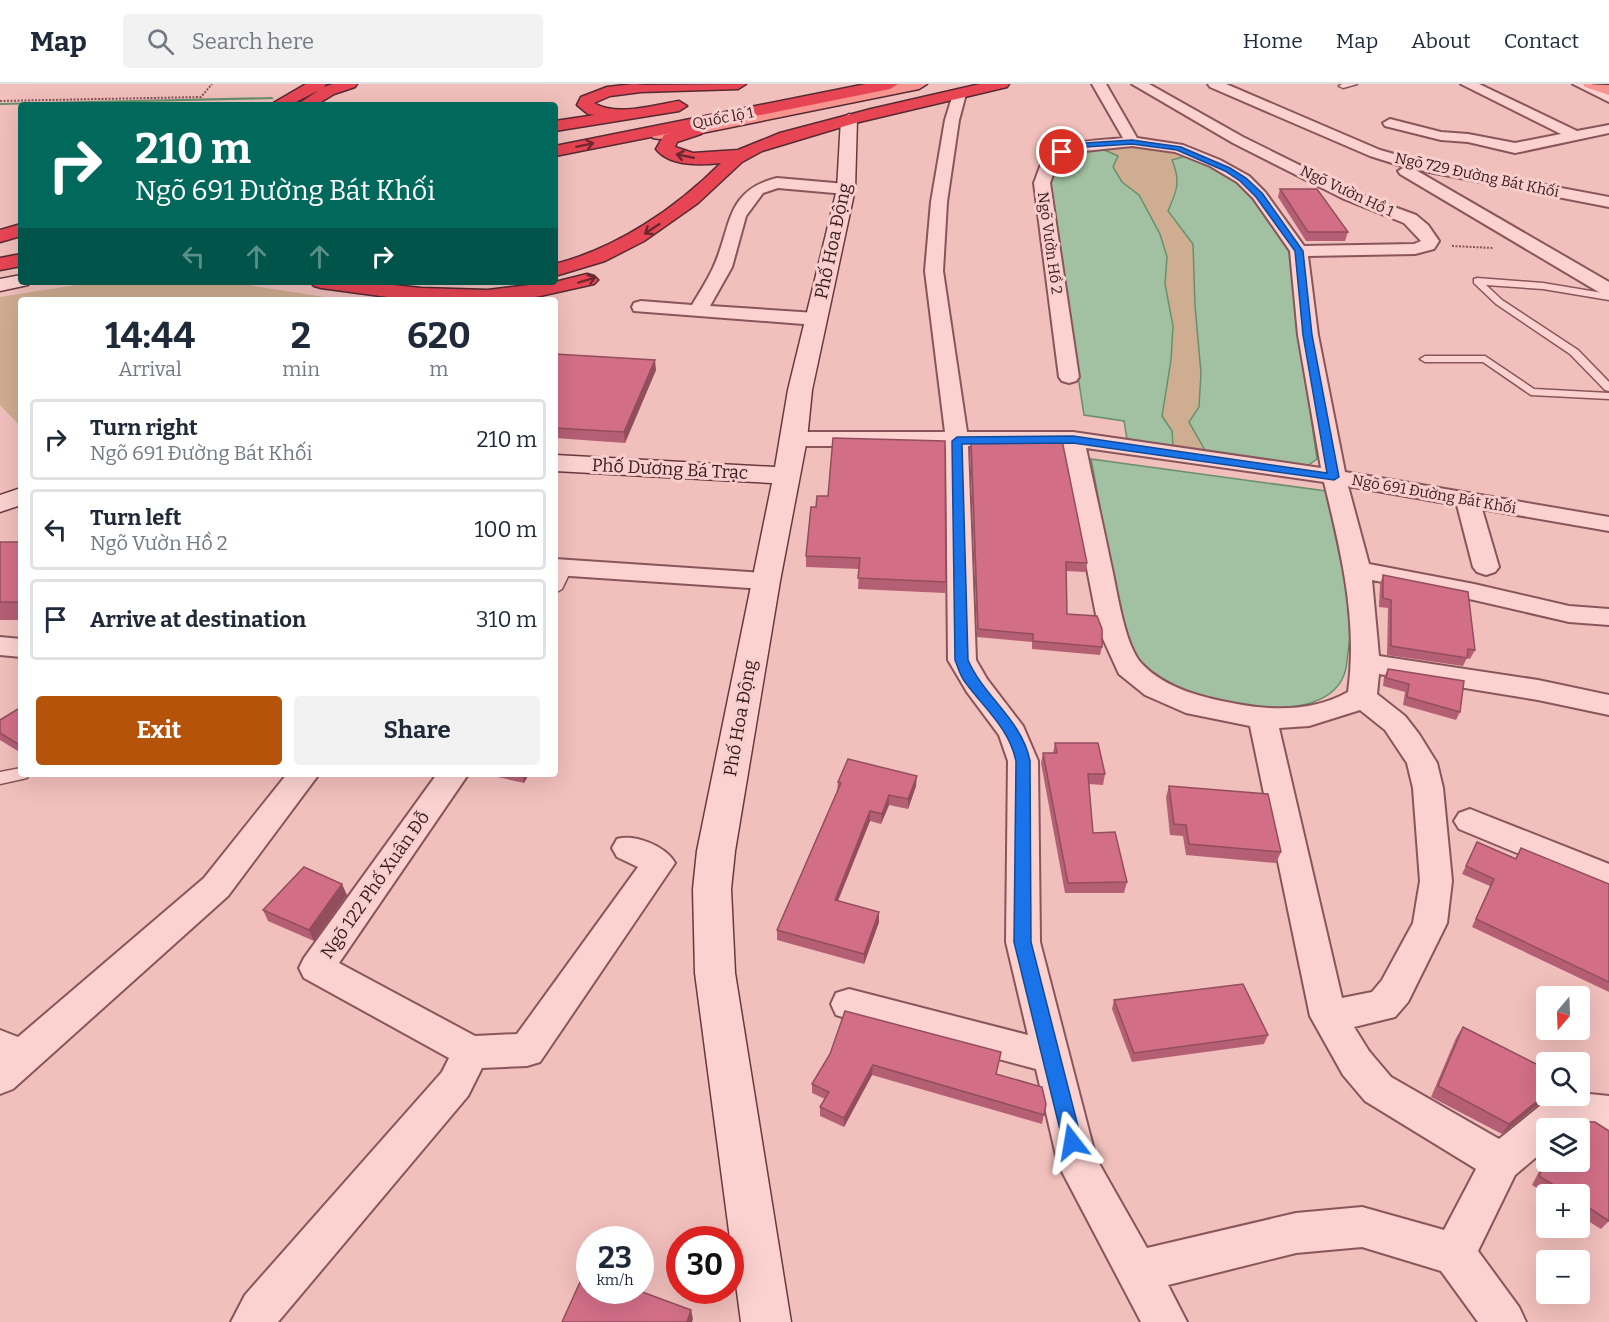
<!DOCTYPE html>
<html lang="en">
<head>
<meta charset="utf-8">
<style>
  :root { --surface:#fff; --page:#f2f2f3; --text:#1f2937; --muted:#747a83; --line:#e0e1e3; --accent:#b45309 }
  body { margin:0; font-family:Bitter,serif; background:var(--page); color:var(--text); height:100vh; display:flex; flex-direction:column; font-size:22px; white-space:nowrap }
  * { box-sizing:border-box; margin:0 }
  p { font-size:20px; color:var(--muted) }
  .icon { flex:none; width:33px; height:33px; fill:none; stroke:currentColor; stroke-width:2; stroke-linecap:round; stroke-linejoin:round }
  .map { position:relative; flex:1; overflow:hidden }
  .side { position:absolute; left:18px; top:213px; width:540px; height:480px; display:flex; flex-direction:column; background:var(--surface); border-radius:6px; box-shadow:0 6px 24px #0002 }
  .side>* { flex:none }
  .banner { position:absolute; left:18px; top:18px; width:540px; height:183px; border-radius:6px; box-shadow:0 6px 24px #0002; background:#00695c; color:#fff; overflow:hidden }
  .needle { width:39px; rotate:199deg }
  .buttons { position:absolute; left:1536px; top:902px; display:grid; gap:12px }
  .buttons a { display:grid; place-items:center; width:54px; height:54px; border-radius:6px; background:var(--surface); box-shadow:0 6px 24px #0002; font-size:30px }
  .speed { position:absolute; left:576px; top:1142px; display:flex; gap:12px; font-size:30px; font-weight:700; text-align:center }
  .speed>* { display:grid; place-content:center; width:78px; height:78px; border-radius:50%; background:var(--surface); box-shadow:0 6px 24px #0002; line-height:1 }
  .speed small { font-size:15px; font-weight:400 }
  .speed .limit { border:9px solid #d22; background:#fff; color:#111 }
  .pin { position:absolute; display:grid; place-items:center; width:51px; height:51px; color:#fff; margin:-26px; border:3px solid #fff; border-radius:50%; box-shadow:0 2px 6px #0007 }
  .me { position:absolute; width:66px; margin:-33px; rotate:346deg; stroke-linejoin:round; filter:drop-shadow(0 0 4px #0008) }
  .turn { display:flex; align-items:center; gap:21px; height:126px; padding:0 18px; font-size:27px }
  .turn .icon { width:78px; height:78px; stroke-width:2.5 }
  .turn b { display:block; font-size:42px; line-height:51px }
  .lanes { display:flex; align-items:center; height:57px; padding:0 18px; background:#0003; justify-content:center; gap:30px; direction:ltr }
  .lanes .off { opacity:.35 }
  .eta { display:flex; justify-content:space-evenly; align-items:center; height:102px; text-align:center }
  .eta b { font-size:36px; font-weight:700; line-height:42px }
  .primary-button { display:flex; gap:12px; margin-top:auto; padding:12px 18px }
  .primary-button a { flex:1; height:69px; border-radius:6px; background:var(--accent); color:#fff; font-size:24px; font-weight:700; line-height:69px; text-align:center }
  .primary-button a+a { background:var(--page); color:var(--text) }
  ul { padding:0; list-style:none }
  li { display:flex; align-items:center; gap:18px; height:81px; margin:0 12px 9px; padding:0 6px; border:3px solid var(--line); border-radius:6px }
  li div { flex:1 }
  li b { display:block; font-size:22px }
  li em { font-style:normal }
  header { display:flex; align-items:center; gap:36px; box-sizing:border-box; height:84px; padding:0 30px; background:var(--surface); border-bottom:2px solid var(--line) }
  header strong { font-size:28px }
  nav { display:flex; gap:33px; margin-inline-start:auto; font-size:21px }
  .search { width:420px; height:54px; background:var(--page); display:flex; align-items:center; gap:15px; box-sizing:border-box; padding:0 21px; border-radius:6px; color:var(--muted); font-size:22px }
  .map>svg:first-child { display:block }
  .green { fill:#cfad90 }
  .water { fill:#a1c1a2; stroke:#68906b; stroke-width:1.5 }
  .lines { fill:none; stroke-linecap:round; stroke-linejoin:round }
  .stream { fill:#68906b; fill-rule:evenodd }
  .lane-casing { stroke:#89555b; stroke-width:3 }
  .street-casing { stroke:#89555b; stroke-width:4 }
  .secondary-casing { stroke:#6b3840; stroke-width:3 }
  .primary-casing { stroke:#562a32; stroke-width:3 }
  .highway-casing { stroke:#562a32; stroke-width:3 }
  .path { stroke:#89555b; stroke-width:2; stroke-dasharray:2 1.5; stroke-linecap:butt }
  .lane { fill:#fbd2d0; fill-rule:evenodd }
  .street { fill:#fbd2d0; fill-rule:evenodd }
  .secondary { fill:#fbd2d0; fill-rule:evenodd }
  .primary { fill:#f89490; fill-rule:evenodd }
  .highway { fill:#e84554; fill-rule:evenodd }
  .wall { fill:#b55f74 }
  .shaded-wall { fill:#934e5e }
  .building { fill:#d26f87; stroke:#934e5e; stroke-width:1.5 }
  .oneway { stroke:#6d282f }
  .route { fill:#1a73e8; stroke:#114b97; stroke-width:1.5 }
  .labels { text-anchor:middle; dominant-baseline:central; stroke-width:6; stroke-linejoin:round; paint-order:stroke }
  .far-street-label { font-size:15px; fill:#381b1f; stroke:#f8cfcc }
  .street-label { font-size:18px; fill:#381b1f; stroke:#f8cfcc }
</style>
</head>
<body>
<header>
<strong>Map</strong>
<div class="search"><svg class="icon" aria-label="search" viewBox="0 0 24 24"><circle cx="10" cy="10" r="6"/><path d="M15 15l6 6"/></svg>Search here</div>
<nav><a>Home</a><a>Map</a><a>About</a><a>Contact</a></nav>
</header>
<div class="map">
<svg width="1609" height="1238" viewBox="0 0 1609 1238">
  <rect width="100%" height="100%" fill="#f1bfbc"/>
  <!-- green -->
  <g class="green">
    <path d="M1134 62 1172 67 1186 72 1168 127 1193 160 1195 222 1201 289 1199 323 1189 338 1206 368 1173 362 1172 347 1162 332 1167 304 1173 242 1165 200 1167 173 1160 150 1139 111 1123 99 1102 65Z"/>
    <path d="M120 198H228L344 216H21V343L0 321V213L76 201Z"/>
  </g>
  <!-- water -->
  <g class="water">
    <path d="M1102 65 1118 72 1113 83 1122 98 1139 111 1160 150 1167 173 1165 200 1173 242 1171 276 1162 332 1172 347 1173 362 1127 355 1124 337 1084 331 1049 105C1054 79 1078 66 1102 65Z"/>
    <path d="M1186 72 1233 92 1261 122 1285 155 1293 172 1294 216 1317 375 1307 382 1299 383 1206 368 1189 338 1199 323 1201 289 1195 222 1193 160 1168 127C1177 106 1181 98 1172 76Z"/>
    <path d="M1091 375 1326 407C1340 461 1358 512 1348 568 1347 575 1347 584 1344 591 1320 653 1162 617 1134 570 1120 545 1117 515 1112 487 1105 449 1098 412 1091 375Z"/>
  </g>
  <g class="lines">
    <!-- stream -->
    <path class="stream" d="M272 13 274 15 0 21V19Z"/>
    <!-- lane casing -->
    <g class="lane-casing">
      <g id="lane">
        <path d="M1342 0H1357L1343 4 1339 2Z"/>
        <path d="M1477 194 1543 199 1609 210V216L1543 205 1486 201 1502 216 1578 266 1609 298V307L1605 306 1570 270 1496 220 1474 199V195Z"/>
        <path d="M1485 272 1534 305 1609 309V315L1531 311 1483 278H1425L1420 275 1425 272Z"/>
        <path d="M565 480 572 484 562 505 555 509V491L560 481Z"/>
        <path d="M21 684V690H29L27 694 0 700V688Z"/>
      </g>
    </g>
    <!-- street casing -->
    <g class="street-casing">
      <g id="street">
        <path d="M1092 0H1106L1137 54 1183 61 1220 76 1249 92 1265 108 1304 162 1414 160 1421 157 1404 139 1344 115 1233 59 1132 0H1149L1243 53 1356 109 1416 131 1428 141 1439 157 1434 165 1415 170 1308 172 1318 251 1345 388 1609 433V447L1482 425 1499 483 1495 488 1486 491 1477 488 1473 483 1457 421 1348 402 1369 480 1474 500 1569 522 1609 525V541L1569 538 1474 516 1372 496 1379 572 1538 596 1609 611V631L1538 616 1379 590 1377 610 1405 632 1419 650 1437 679 1443 704 1452 797 1447 839 1408 918 1395 933 1354 943 1369 967 1391 993 1499 1055 1551 1013 1580 1011V1009L1609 1012V1048L1572 1043 1546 1044V1065L1515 1091 1478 1167 1519 1223 1526 1238H1478L1441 1187 1362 1163 1296 1169 1168 1201 1187 1238H1141L1058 1080 1036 985 849 935 836 931 831 920 836 909 849 905 1028 951 1006 858 1008 677 999 651 967 608 948 576 946 362H794L786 360 783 355 786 350 794 348H945L925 187 931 118 945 36 954 7H964L966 10 959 36 947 118 943 187 967 348H1073L1321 384 1298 251 1290 167 1253 114 1237 98 1210 82 1175 68 1132 62 1075 68 1057 79 1050 99 1079 293 1076 297 1069 299 1062 297 1059 293 1034 99C1037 92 1039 83 1043 77 1055 55 1101 57 1123 54ZM968 362H1063L1099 546 1119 590 1145 611 1186 629 1250 642 1310 932 1343 991 1365 1017 1476 1085 1444 1146 1362 1123 1296 1129 1147 1164 1096 1074 1040 858 1038 677 1023 642 987 595 976 576ZM1086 364 1324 398C1341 468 1358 536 1348 608 1315 627 1274 627 1237 620 1204 614 1166 605 1142 580 1124 561 1117 505 1111 480 1103 441 1094 402 1086 364ZM1360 626 1385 646 1407 679 1413 704 1420 797 1413 839 1382 896 1372 908 1342 914 1279 644 1309 642Z"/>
        <path d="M1208 0H1226L1380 66 1422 78 1609 113V123L1414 85 1609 198V212L1602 210 1400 90 1398 87 1405 83 1370 72 1210 3Z"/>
        <path d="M1461 0H1479L1577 47 1609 41V49L1515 69 1468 58 1441 56 1385 42 1383 39 1390 35 1441 48 1468 50 1515 59 1561 50Z"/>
        <path d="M1573 0H1591L1609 9V18Z"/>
        <path d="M777 94 846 100 854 105 846 110 778 104 763 109 746 132 732 183 710 222 816 229 823 231 826 235 823 239 816 241 634 227 632 223 634 219 641 217 692 221C699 209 707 197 713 184 732 144 724 107 777 94Z"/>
        <path d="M555 475 765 489 774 491 778 497 774 503 765 505 555 491Z"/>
        <path d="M0 553 21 555V573L0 571Z"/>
        <path d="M287 690H319L228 812 13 1005 0 1010V946L18 953 204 794Z"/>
        <path d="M437 690H466L467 692 339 879 475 952 517 950 638 783 617 773 612 764 617 755C635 750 666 762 675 779L540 978 527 982 482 984 468 1012 278 1238H231L245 1211 442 988 449 974 304 894 299 884 304 874Z"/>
        <path d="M1470 725 1609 780V807L1459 745 1454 737 1459 729Z"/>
      </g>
    </g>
    <!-- secondary casing -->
    <g class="secondary-casing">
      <g id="secondary">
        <path d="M849 30 857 35 855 105 812 306 807 355 780 497 735 767 731 805 735 889 791 1238H741L695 889 693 805 697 767 772 399 555 387V371L775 383 788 306 837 105 841 35Z"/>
        <path d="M21 191V198H31L28 201 0 207V195Z"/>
        <path d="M21 404V421L0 428V411Z"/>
      </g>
    </g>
    <!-- primary casing -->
    <g class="primary-casing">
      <g id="primary">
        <path d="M896 0H927L919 5 702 49 659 55 653 54 650 50 653 46 659 45 702 39Z"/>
        <path d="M1583 0 1609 1V11L1585 3Z"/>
      </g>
    </g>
    <!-- highway casing -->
    <g class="highway-casing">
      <g id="highway">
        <path d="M306 0H326L324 3 333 0H357L355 3 334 10 316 21H297L319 6 290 21H270Z"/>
        <path d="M634 0 645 1 746 0 738 5 641 8 610 12 594 19C617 33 654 21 679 17L687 22 679 27 555 47V37L595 31 588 30 577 21 581 13 607 3Z"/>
        <path d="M866 0H898L890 5 701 43 703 46 701 50 677 58 675 63 693 69 738 66 780 49 871 25 980 0H1009L1007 3 855 39 762 67 742 78 698 119 644 157 605 177 555 192V180C618 164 676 124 721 79 702 81 670 83 656 65L664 51 671 49 555 72V62Z"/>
        <path d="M21 140V152L0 158V146Z"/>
        <path d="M21 170V182L0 186V174Z"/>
        <path d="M587 190 594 192 598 196 594 200 522 216H410L321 204 314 202 310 198H365L421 204 488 206 555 198Z"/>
      </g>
    </g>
    <!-- path -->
    <g class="path">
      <path d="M0 17 201 13 212 0"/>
      <path d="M1452 162 1493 164"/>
    </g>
    <!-- lane -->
    <use href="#lane" class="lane"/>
    <!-- street -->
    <use href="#street" class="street"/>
    <!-- secondary -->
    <use href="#secondary" class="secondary"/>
    <!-- primary -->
    <use href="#primary" class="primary"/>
    <!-- highway -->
    <use href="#highway" class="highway"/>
  </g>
  <!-- wall -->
  <g class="wall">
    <path d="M1280 105 1348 148 1345 157H1306L1278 113Z"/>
    <path d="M555 270 656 286 625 359 555 354Z"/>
    <path d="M971 356 1087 479 1085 488 1066 487 1067 530 1102 563 1100 571 1032 565V558L977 553 970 364Z"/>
    <path d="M811 423 946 498 945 509 858 505 859 485 806 483V472Z"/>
    <rect x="0" y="458" width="21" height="78"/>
    <path d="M1383 491 1475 566 1470 575 1467 574 1463 582 1387 571 1388 524 1379 523 1380 500Z"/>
    <path d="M1388 585 1460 628 1456 636 1403 621 1405 608 1383 602 1384 593Z"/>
    <path d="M21 623V669L0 656V636Z"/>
    <path d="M1055 659 1105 690 1103 701 1089 700 1093 749 1127 798 1124 809H1065L1041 679 1043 669H1053Z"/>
    <path d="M484 690H529L524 699Z"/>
    <path d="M838 698 916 702 908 725 889 721 881 740 870 737 838 817 879 838 864 880 777 856V846L837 707Z"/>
    <path d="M1169 702 1281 768 1276 779 1186 771 1183 752 1170 751 1166 713Z"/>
    <path d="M1477 758 1515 775 1521 764 1609 800V908L1472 843 1490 802 1462 790Z"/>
    <path d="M347 811 314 857 268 837 263 826Z"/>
    <path d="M1114 916 1268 951 1264 960 1132 978 1112 925Z"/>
    <path d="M1463 943 1546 1007V1011L1540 1019 1502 1050 1431 1013 1456 954Z"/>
    <path d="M830 970 999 978 996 990 1046 1020 1042 1040 872 991 844 1043 820 1032V1023L825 1015 812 1009V1000Z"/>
    <path d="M1556 1037 1595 1038 1609 1047V1137L1601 1145 1580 1132V1110H1546L1532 1101 1546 1074V1077H1580V1044H1550Z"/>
    <path d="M1546 1066V1074L1542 1071Z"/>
  </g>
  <!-- shaded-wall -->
  <g class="shaded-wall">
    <path d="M655 276 656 286 625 359 624 348Z"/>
    <path d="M522 690H529L524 699Z"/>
    <path d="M917 692 916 702 908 725V715Z"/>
    <path d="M889 711V721L881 740 882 730Z"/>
    <path d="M870 727V737L834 826 835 816Z"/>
    <path d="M342 800 347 811 314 857 309 846Z"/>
    <path d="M879 828V838L864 880V870Z"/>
    <path d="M873 981 872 991 844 1043V1034Z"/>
    <path d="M1546 1010 1540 1019 1502 1050 1509 1040Z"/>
    <path d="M691 1226 693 1235 692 1238H687Z"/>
  </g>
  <!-- building -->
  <g class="building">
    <path d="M1280 105H1317L1348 148H1308Z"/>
    <path d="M555 270 655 276 624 348 555 344Z"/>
    <path d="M833 354 945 357 946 498 858 494 860 474 806 472 811 423H816L817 412H828Z"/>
    <path d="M971 356H1062L1087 479 1066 478 1067 530 1097 532 1102 545V563L1033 557V550L978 545Z"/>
    <rect x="0" y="458" width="21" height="60"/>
    <path d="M1383 491 1468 508 1475 566 1468 565 1467 574 1391 562V516L1383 514Z"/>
    <path d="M1388 585 1464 597 1460 628 1407 613 1409 600 1386 594Z"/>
    <path d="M21 623V662L0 649V636Z"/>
    <path d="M1055 659H1098L1105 690H1088L1093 749 1115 748 1127 798 1068 799 1043 669H1057Z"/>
    <path d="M848 675 917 692 908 715 889 711 882 730 870 727 835 816 879 828 864 870 777 846 841 699 838 698Z"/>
    <path d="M1169 702 1268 710 1281 768 1189 760 1186 741 1174 740Z"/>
    <path d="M1477 758 1516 775 1521 764 1609 800V898L1476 835 1494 795 1466 782Z"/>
    <path d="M304 783 342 800 309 846 263 826Z"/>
    <path d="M1243 900 1268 951 1134 969 1114 916Z"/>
    <path d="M845 927 1001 968 996 990 1042 1003 1046 1020 1044 1031 873 981 844 1034 820 1023 829 1008 812 1000 830 970Z"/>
    <path d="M1463 943 1546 985V996L1543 1005 1546 1007V1010L1509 1040 1438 1002Z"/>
    <path d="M1556 1037 1595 1038 1609 1047V1137L1580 1118V1110H1568L1539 1092 1547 1077H1580V1044H1556Z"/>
    <path d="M585 1187 590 1189V1206H637L691 1226 687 1238H562Z"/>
  </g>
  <!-- one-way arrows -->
  <defs><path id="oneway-shaft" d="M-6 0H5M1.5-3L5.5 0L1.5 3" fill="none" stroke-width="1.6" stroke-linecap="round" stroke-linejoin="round" transform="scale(1.5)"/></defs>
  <g class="oneway">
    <use href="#oneway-shaft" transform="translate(585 61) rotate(-12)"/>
    <use href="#oneway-shaft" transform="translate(685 72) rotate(-169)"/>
    <use href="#oneway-shaft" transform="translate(652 145) rotate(147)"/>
    <use href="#oneway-shaft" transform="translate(587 196) rotate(-17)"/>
  </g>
  <!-- route -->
  <path class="route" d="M1132 56 1181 63 1230 84 1246 94 1262 109 1303 167 1312 251 1339 393 1334 396 1073 359 962 360 968 576C984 613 1022 636 1030 677L1031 858 1082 1058 1079 1065 1072 1067 1066 1065 1063 1058 1014 858 1016 677C1009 644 984 624 965 598 960 592 958 583 955 576L952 357 957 353 1073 352 1327 389 1303 251 1295 167 1256 113 1240 97 1225 87 1177 66 1132 60 1085 63 1062 70 1058 68 1085 59Z"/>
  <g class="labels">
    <!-- far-street labels -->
    <g class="far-street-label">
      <text transform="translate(723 34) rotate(-11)">Quốc lộ 1</text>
      <text transform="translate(1477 91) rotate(12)">Ngõ 729 Đường Bát Khối</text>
      <text transform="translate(1347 107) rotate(25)">Ngõ Vườn Hồ 1</text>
      <text transform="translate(1050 159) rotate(82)">Ngõ Vườn Hồ 2</text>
      <text transform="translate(1434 410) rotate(10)">Ngõ 691 Đường Bát Khối</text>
    </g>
    <!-- street labels -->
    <g class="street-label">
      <text transform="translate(833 157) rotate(-78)">Phố Hoa Động</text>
      <text transform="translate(670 385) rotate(3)">Phố Dương Bá Trạc</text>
      <text transform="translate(740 634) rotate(-80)">Phố Hoa Động</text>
      <text transform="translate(375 801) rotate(-55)">Ngõ 122 Phố Xuân Đỗ</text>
    </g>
  </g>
</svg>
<div class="buttons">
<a><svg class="needle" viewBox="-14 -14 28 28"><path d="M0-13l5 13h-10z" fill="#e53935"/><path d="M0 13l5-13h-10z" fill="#747a83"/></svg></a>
<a><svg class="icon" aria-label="search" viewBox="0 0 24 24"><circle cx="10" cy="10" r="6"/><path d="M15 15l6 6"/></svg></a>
<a><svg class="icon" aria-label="layers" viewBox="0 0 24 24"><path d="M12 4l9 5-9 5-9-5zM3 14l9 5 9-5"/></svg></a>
<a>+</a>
<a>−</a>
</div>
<div class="speed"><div>23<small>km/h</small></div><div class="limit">30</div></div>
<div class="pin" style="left:1062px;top:68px;background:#d93025"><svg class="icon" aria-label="arrive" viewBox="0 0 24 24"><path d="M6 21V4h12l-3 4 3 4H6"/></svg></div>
<svg class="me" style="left:1072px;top:1058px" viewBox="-20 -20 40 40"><path d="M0-17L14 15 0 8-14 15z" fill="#1a73e8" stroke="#fff" stroke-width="4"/></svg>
<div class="banner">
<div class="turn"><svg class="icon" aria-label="right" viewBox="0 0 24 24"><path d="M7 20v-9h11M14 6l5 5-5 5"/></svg><div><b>210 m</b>Ngõ 691 Đường Bát Khối</div></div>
<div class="lanes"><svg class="icon off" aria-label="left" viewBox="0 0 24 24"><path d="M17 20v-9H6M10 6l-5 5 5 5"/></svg><svg class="icon off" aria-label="ahead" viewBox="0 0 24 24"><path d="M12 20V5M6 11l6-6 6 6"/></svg><svg class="icon off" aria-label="ahead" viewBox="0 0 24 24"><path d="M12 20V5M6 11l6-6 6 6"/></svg><svg class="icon" aria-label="right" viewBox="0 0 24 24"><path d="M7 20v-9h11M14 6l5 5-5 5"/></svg></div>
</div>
<section class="side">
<div class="eta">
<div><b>14:44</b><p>Arrival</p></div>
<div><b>2</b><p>min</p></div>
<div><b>620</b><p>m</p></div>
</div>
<ul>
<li><svg class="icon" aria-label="right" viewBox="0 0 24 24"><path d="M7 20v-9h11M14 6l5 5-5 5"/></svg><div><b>Turn right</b><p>Ngõ 691 Đường Bát Khối</p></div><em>210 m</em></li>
<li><svg class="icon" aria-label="left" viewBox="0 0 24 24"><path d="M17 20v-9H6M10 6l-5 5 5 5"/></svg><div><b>Turn left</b><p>Ngõ Vườn Hồ 2</p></div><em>100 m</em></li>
<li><svg class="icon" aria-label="arrive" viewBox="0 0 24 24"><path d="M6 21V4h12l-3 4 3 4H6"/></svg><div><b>Arrive at destination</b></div><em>310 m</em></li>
</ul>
<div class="primary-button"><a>Exit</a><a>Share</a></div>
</section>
</div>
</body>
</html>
